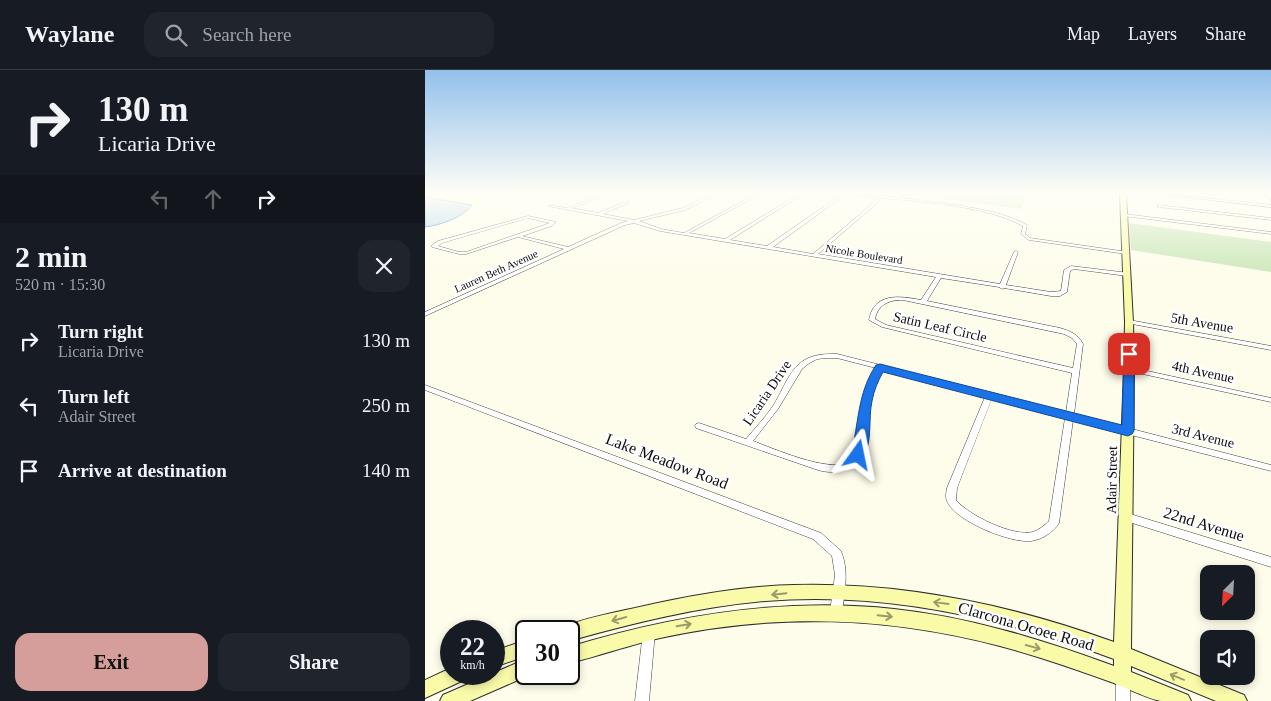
<!DOCTYPE html>
<html lang="en">
<head>
<meta charset="utf-8">
<style>
  :root { --surface:#171b24; --page:#20242c; --text:#f1f3f6; --muted:#9ea1a6; --line:#363941; --accent:#d69e9b }
  body { margin:0; font-family:"Times New Roman",serif; background:var(--page); color:var(--text); height:100vh; display:flex; flex-direction:column; font-size:19px; white-space:nowrap }
  * { box-sizing:border-box; margin:0 }
  p { font-size:16px; color:var(--muted) }
  .icon { flex:none; width:28px; height:28px; fill:none; stroke:currentColor; stroke-width:2; stroke-linecap:round; stroke-linejoin:round }
  .map { position:relative; flex:1; overflow:hidden }
  .drawer { display:flex; flex-direction:column; background:var(--surface); width:425px }
  .drawer>* { flex:none }
  .guide { background:#171b24; color:var(--text); overflow:hidden }
  .needle { width:32px; rotate:204deg }
  .buttons { position:absolute; left:775px; top:495px; display:grid; gap:10px }
  .buttons a { display:grid; place-items:center; width:55px; height:55px; border-radius:10px; background:var(--surface); box-shadow:0 2px 8px #0003; font-size:25px }
  .speed { position:absolute; left:15px; top:550px; display:flex; gap:10px; font-size:25px; font-weight:700; text-align:center }
  .speed>* { display:grid; place-content:center; width:65px; height:65px; border-radius:50%; background:var(--surface); box-shadow:0 2px 8px #0003; line-height:1 }
  .speed small { font-size:12px; font-weight:400 }
  .speed .limit { border:2px solid #111; border-radius:8px; background:#fff; color:#111 }
  .pin { position:absolute; display:grid; place-items:center; width:42px; height:42px; color:#fff; margin:-21px; border-radius:10px; box-shadow:0 2px 8px #0006 }
  .me { position:absolute; width:55px; margin:-28px; rotate:12deg; stroke-linejoin:round; filter:drop-shadow(0 0 4px #0008) }
  .turn { display:flex; align-items:center; gap:18px; height:105px; padding:0 15px; font-size:22px }
  .turn .icon { width:65px; height:65px; stroke-width:2.5 }
  .turn b { display:block; font-size:35px; line-height:42px }
  .lanes { display:flex; align-items:center; height:48px; padding:0 15px; background:#0003; justify-content:center; gap:25px; direction:ltr }
  .lanes .off { opacity:.35 }
  .round { display:grid; place-items:center; flex:none; width:52px; height:52px; border-radius:15px; background:var(--page) }
  .summary { display:flex; align-items:center; justify-content:space-between; height:85px; padding:0 15px }
  h1 { font-size:30px; font-weight:800; line-height:38px }
  .primary-button { display:flex; gap:10px; margin-top:auto; padding:10px 15px }
  .primary-button a { flex:1; height:58px; border-radius:15px; background:var(--accent); color:#111; font-size:20px; font-weight:800; line-height:58px; text-align:center }
  .primary-button a+a { background:var(--page); color:var(--text) }
  ul { padding:0; list-style:none }
  li { display:flex; align-items:center; gap:15px; height:65px; padding:0 15px }
  li div { flex:1 }
  li b { display:block; font-size:19px }
  li em { font-style:normal }
  header { display:flex; align-items:center; gap:30px; box-sizing:border-box; height:70px; padding:0 25px; background:var(--surface); border-bottom:1px solid var(--line) }
  header strong { font-size:24px }
  nav { display:flex; gap:28px; margin-inline-start:auto; font-size:18px }
  .search { width:350px; height:45px; background:var(--page); display:flex; align-items:center; gap:12px; box-sizing:border-box; padding:0 18px; border-radius:15px; color:var(--muted); font-size:19px }
  main { display:flex; flex:1; min-height:0 }
  .map>svg:first-child { display:block }
  .green { fill:#c9e6b7 }
  .pitch { fill:#dceec8 }
  .water { fill:#b2d2f3; stroke:#3d7cc6 }
  .lines { fill:none; stroke-linecap:round; stroke-linejoin:round }
  .street-casing { stroke:#3e3e3e; stroke-width:1 }
  .secondary-casing { stroke:#2d2d2d; stroke-width:2 }
  .street { fill:#fff; fill-rule:evenodd }
  .secondary { fill:#f9fba9; fill-rule:evenodd }
  .oneway { stroke:#9a9b6a }
  .route { fill:#1a73e8; stroke:#114b97 }
  .labels { text-anchor:middle; dominant-baseline:central; stroke-width:5; stroke-linejoin:round; paint-order:stroke }
  .far-street-label { font-size:11px; fill:#0b0b0b; stroke:#fff }
  .street-label { font-size:14px; fill:#0b0b0b; stroke:#fff }
  .near-street-label { font-size:16px; fill:#0b0b0b; stroke:#fff }
</style>
</head>
<body>
<header>
<strong>Waylane</strong>
<div class="search"><svg class="icon" aria-label="search" viewBox="0 0 24 24"><circle cx="10" cy="10" r="6"/><path d="M15 15l6 6"/></svg>Search here</div>
<nav><a>Map</a><a>Layers</a><a>Share</a></nav>
</header>
<main>
<section class="drawer">
<div class="guide">
<div class="turn"><svg class="icon" aria-label="right" viewBox="0 0 24 24"><path d="M7 20v-9h11M14 6l5 5-5 5"/></svg><div><b>130 m</b>Licaria Drive</div></div>
<div class="lanes"><svg class="icon off" aria-label="left" viewBox="0 0 24 24"><path d="M17 20v-9H6M10 6l-5 5 5 5"/></svg><svg class="icon off" aria-label="ahead" viewBox="0 0 24 24"><path d="M12 20V5M6 11l6-6 6 6"/></svg><svg class="icon" aria-label="right" viewBox="0 0 24 24"><path d="M7 20v-9h11M14 6l5 5-5 5"/></svg></div>
</div>
<div class="summary"><div><h1>2 min</h1><p>520 m · 15:30</p></div><a class="round"><svg class="icon" aria-label="close" viewBox="0 0 24 24"><path d="M6 6l12 12M18 6L6 18"/></svg></a></div>
<ul>
<li><svg class="icon" aria-label="right" viewBox="0 0 24 24"><path d="M7 20v-9h11M14 6l5 5-5 5"/></svg><div><b>Turn right</b><p>Licaria Drive</p></div><em>130 m</em></li>
<li><svg class="icon" aria-label="left" viewBox="0 0 24 24"><path d="M17 20v-9H6M10 6l-5 5 5 5"/></svg><div><b>Turn left</b><p>Adair Street</p></div><em>250 m</em></li>
<li><svg class="icon" aria-label="arrive" viewBox="0 0 24 24"><path d="M6 21V4h12l-3 4 3 4H6"/></svg><div><b>Arrive at destination</b></div><em>140 m</em></li>
</ul>
<div class="primary-button"><a>Exit</a><a>Share</a></div>
</section>
<div class="map">
<svg width="846" height="631" viewBox="0 0 846 631">
  <rect width="100%" height="100%" fill="#fefdeb"/>
  <!-- green -->
  <g class="green">
    <path d="M482 124H613L694 135 602 124 596 139Z"/>
    <path d="M704 153 846 172V202L706 180Z"/>
  </g>
  <!-- pitch -->
  <path class="pitch" d="M498 124H600L594 136Z"/>
  <!-- water -->
  <path class="water" d="M0 127 47 135C37 148 16 155 0 157Z"/>
  <g class="lines">
    <!-- street casing -->
    <g class="street-casing">
      <g id="street">
        <path d="M178 124H183L146 138 173 143 202 131 204 132 203 133 178 144 209 150 258 138 288 124H292L260 140 214 151 236 159 259 163 331 124H335L264 163 300 169 374 124H378L305 170 342 176 417 124H421L348 177 388 184 454 128 430 125 428 124H438C469 127 500 130 531 135 555 139 580 143 602 155L600 164 605 168 703 182V184H701L604 170 596 164 598 156C562 136 499 132 458 128L393 184 575 214 589 182 591 181 593 182 581 215 626 222 636 221 639 200 646 196 704 203 705 204 702 206 649 199 645 201 642 222 635 226H626L579 218 577 219 574 217 516 208 502 231 635 258C645 261 653 264 658 274L649 344 846 395V401L648 350 634 453C629 462 616 470 606 471 585 473 533 452 523 433 520 428 521 423 522 418L560 327 457 300C452 310 447 321 445 332 440 356 447 394 416 401 408 403 398 402 390 399L271 358 270 356 271 354 274 353 321 369C330 358 340 348 348 336 357 322 364 300 378 291 388 284 401 284 412 284L641 342 647 303 457 257 444 250C449 222 475 226 496 230L511 207 235 161 209 153 200 155 0 246V242L139 179 93 167 41 184H34L7 177V175L13 171 103 146 131 152 127 156 97 166 143 177 196 153 203 151 123 136 125 135 141 138ZM103 148 125 153 41 182H34L13 176 17 173ZM473 230H478L639 264 647 268 652 274 648 298 461 255 450 249C452 237 461 231 473 230ZM398 288H412L451 298C435 325 437 340 432 369 431 378 429 387 421 392 404 403 347 378 328 371L353 339 377 299 383 294 390 290ZM567 328 640 348 624 451C620 455 614 460 608 462 588 467 543 445 531 430L532 418Z"/>
        <path d="M734 124H744L846 135V137Z"/>
        <path d="M840 124H844L846 126V130Z"/>
        <path d="M733 135 846 148V150L734 137H733Z"/>
        <path d="M699 144 846 162V164L698 146 697 145Z"/>
        <path d="M704 250 846 276V280L702 253 701 252Z"/>
        <path d="M701 297H704L846 328V332L704 301H701L700 299Z"/>
        <path d="M0 315 396 463 416 481C424 500 420 521 417 542L415 546 411 548 407 546 405 542 410 505 407 486 388 469 0 320Z"/>
        <path d="M702 443 846 487V497L698 450 697 447 698 444Z"/>
        <path d="M224 556 228 558 230 562 224 631H210L218 562 220 558Z"/>
        <path d="M698 600 703 602 705 607V631H691V607L693 602Z"/>
      </g>
    </g>
    <!-- secondary casing -->
    <g class="secondary-casing">
      <g id="secondary">
        <path d="M695 124H701L708 252 709 299 706 579 819 625 822 631H791L706 596V602L763 625 766 631C756 631 746 631 736 631 723 629 700 617 686 612 650 599 613 586 575 576 460 546 351 543 235 568 204 575 174 586 144 593V577C249 545 359 527 469 539 545 547 618 570 689 596V589C579 548 458 521 340 531 273 537 208 553 144 571V561H137L138 557C163 547 192 542 219 536 268 525 319 516 369 515 478 512 587 535 689 572L699 299 700 252Z"/>
        <path d="M101 570V586L69 597V581Z"/>
        <path d="M101 589V604H107L45 631H15L18 625Z"/>
        <path d="M26 598V604H42L39 610 0 628V610Z"/>
      </g>
    </g>
    <!-- street -->
    <use href="#street" class="street"/>
    <!-- secondary -->
    <use href="#secondary" class="secondary"/>
  </g>
  <!-- one-way arrows -->
  <defs><path id="oneway-shaft" d="M-6 0H5M1.5-3L5.5 0L1.5 3" fill="none" stroke-width="1.6" stroke-linecap="round" stroke-linejoin="round" transform="scale(1.25)"/></defs>
  <g class="oneway">
    <use href="#oneway-shaft" transform="translate(354 524) rotate(174)"/>
    <use href="#oneway-shaft" transform="translate(516 533) rotate(-172)"/>
    <use href="#oneway-shaft" transform="translate(460 546) rotate(6)"/>
    <use href="#oneway-shaft" transform="translate(194 549) rotate(164)"/>
    <use href="#oneway-shaft" transform="translate(259 555) rotate(-10)"/>
    <use href="#oneway-shaft" transform="translate(608 577) rotate(15)"/>
    <use href="#oneway-shaft" transform="translate(752 607) rotate(-158)"/>
  </g>
  <!-- sky -->
  <linearGradient id="sky" x2="0" y2="1"><stop stop-color="#92c0ec"/><stop offset="0.58" stop-color="#fffef6"/><stop offset="1" stop-color="#fffef6" stop-opacity="0"/></linearGradient>
  <rect width="846" height="212" fill="url(#sky)"/>
  <!-- route -->
  <path class="route" d="M704 280 709 284V361L707 364 703 366 458 302C453 311 449 320 447 331 443 349 448 371 438 388H428L426 385C434 353 432 324 451 295L455 294 697 355 699 284Z"/>
  <g class="labels">
    <!-- far-street labels -->
    <g class="far-street-label">
      <text transform="translate(439 184) rotate(9)">Nicole Boulevard</text>
      <text transform="translate(71 201) rotate(-24)">Lauren Beth Avenue</text>
    </g>
    <!-- street labels -->
    <g class="street-label">
      <text transform="translate(777 253) rotate(10)">5th Avenue</text>
      <text transform="translate(515 257) rotate(13)">Satin Leaf Circle</text>
      <text transform="translate(778 302) rotate(12)">4th Avenue</text>
      <text transform="translate(342 323) rotate(-56)">Licaria Drive</text>
      <text transform="translate(778 366) rotate(14)">3rd Avenue</text>
      <text transform="translate(687 410) rotate(-89)">Adair Street</text>
    </g>
    <!-- near-street labels -->
    <g class="near-street-label">
      <text transform="translate(242 391) rotate(21)">Lake Meadow Road</text>
      <text transform="translate(779 454) rotate(17)">22nd Avenue</text>
      <text transform="translate(601 556) rotate(16)">Clarcona Ocoee Road</text>
    </g>
  </g>
</svg>
<div class="buttons">
<a><svg class="needle" viewBox="-14 -14 28 28"><path d="M0-13l5 13h-10z" fill="#e53935"/><path d="M0 13l5-13h-10z" fill="#9ea1a6"/></svg></a>
<a><svg class="icon" aria-label="sound" viewBox="0 0 24 24"><path d="M4 9h4l5-4v14l-5-4H4zM17 9q2 3 0 6"/></svg></a>
</div>
<div class="speed"><div>22<small>km/h</small></div><div class="limit">30</div></div>
<div class="pin" style="left:704px;top:284px;background:#d93025"><svg class="icon" aria-label="arrive" viewBox="0 0 24 24"><path d="M6 21V4h12l-3 4 3 4H6"/></svg></div>
<svg class="me" style="left:433px;top:385px" viewBox="-20 -20 40 40"><path d="M0-17L14 15 0 8-14 15z" fill="#1a73e8" stroke="#fff" stroke-width="4"/></svg>
</div>
</main>
</body>
</html>
